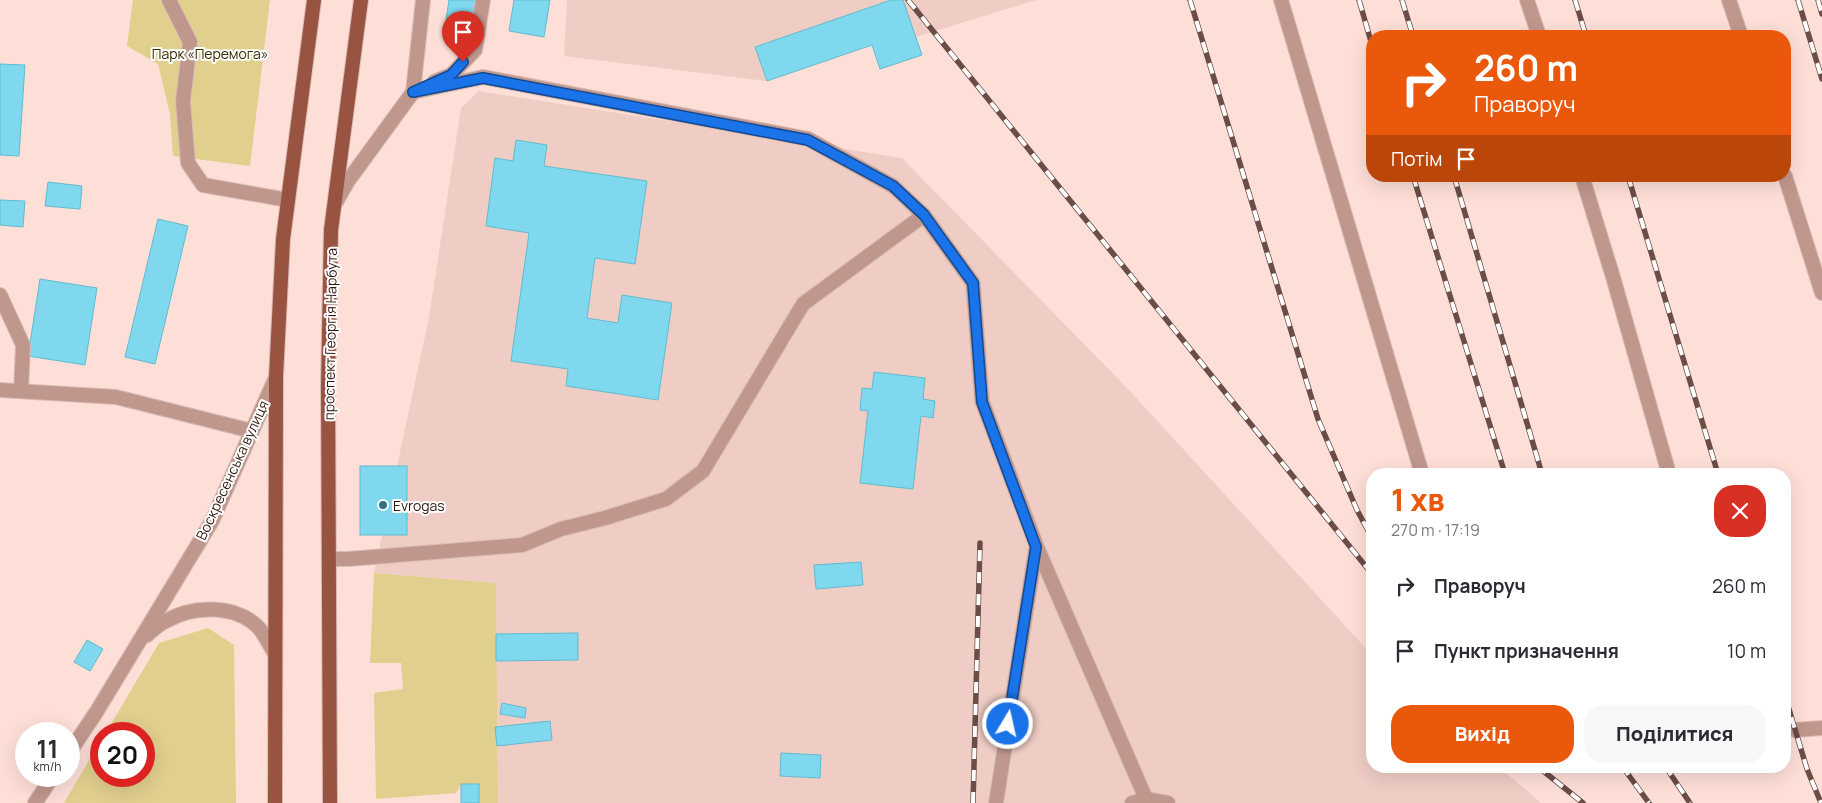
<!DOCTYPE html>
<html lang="uk">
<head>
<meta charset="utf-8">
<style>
  :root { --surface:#fff; --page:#f7f7f7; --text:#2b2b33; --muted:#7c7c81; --accent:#ea580c }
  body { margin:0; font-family:Manrope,sans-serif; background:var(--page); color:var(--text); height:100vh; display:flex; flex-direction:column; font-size:19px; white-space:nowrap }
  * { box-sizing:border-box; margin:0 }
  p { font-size:16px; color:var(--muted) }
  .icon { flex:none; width:28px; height:28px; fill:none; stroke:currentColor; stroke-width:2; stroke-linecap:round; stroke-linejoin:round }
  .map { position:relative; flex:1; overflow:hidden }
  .drawer { position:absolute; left:1366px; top:468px; width:425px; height:305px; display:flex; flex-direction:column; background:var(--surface); border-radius:20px; box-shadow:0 5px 20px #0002 }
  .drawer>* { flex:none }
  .guide { position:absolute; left:1366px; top:30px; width:425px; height:152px; border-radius:20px; box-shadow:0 5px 20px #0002; background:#ea580c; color:#fff; overflow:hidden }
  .speed { position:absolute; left:15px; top:722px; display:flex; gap:10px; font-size:25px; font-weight:700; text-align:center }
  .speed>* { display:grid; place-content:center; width:65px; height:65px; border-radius:50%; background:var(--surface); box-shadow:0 5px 20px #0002; line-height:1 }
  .speed small { font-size:12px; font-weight:400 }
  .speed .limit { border:8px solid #d22; background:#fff; color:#111 }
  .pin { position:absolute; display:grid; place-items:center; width:42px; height:42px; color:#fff; margin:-51px -21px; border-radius:50% 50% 50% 0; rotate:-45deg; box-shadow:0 0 5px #0007 }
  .pin .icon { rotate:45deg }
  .me { position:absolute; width:55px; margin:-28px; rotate:9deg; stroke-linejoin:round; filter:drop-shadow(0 0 4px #0008) }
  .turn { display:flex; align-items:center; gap:18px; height:105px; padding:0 25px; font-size:22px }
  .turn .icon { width:65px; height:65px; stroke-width:2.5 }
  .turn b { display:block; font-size:35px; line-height:42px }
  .then { display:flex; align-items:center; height:48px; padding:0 25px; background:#0003; gap:10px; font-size:19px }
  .round { display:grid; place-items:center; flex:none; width:52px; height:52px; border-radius:20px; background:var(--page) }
  .headline { display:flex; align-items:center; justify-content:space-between; height:85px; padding:0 25px }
  h1 { font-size:30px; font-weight:800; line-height:38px; color:var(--accent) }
  .primary-button { display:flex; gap:10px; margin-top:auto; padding:10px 25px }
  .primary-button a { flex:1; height:58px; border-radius:20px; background:var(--accent); color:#fff; font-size:20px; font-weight:800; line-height:58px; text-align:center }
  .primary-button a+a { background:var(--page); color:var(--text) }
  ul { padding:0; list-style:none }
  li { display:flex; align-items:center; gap:15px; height:65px; padding:0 25px }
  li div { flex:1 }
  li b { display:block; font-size:19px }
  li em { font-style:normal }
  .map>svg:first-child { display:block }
  .built { fill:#efcdc5 }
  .green { fill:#e1cf8e }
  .building { fill:#7fd8ed; stroke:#61bbcf }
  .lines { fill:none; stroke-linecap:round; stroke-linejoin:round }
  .service-casing { stroke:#d9bbb4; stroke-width:16 }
  .minor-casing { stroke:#d9bbb4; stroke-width:16 }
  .primary-casing { stroke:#d9bbb4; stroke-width:16 }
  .service { stroke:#c0978d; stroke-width:14 }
  .minor { stroke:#c0978d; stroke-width:14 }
  .primary { stroke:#995341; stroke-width:14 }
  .rail-casing { stroke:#694d46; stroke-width:5.5 }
  .rail { stroke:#fff; stroke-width:4; stroke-dasharray:11; stroke-linecap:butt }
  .route-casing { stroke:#114b97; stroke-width:12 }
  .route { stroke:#1a73e8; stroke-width:9 }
  .poi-dot { fill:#2e7382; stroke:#fff; stroke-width:2 }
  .labels { text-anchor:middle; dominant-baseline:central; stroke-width:4; stroke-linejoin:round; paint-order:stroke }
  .park-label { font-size:14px; fill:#362c02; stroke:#fff }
  .street-label { font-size:14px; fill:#331812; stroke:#fff }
  .poi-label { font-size:14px; fill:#331812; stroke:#fff; text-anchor:start }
</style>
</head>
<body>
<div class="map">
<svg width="1822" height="803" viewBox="0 0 1822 803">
  <rect width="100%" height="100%" fill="#fedfd7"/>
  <!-- built -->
  <g class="built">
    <path d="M567 0H1036L916 37 922 55 880 69 872 45 767 81 564 56Z"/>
    <path d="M479 91 902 158 1129 390 1372 655V766H1498L1541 803H498L496 583 374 573 429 317 461 108Z"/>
  </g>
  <!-- green -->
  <g class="green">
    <path d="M133 0H270L250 166 173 156 170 114 158 64 127 46Z"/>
    <path d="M374 573 496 583 498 803H479L478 784H461L456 793 376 799 374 693 403 689 401 663H370Z"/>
    <path d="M208 628 234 645 236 803H64L101 740V776H144V734H105L159 643Z"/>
  </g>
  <!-- building -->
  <g class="building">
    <path d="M449 0H478L473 38 444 34Z"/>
    <path d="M514 0H550L544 37 509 31Z"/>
    <path d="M891 0H903L922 55 880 69 872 45 767 81 755 47Z"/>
    <path d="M0 64 25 65 19 156 0 155Z"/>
    <path d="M516 140 547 145 544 166 647 181 635 264 595 258 587 318 618 323 622 295 672 303 658 400 566 386 568 369 511 361 529 233 486 226 495 158 513 161Z"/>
    <path d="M48 182 82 186 80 209 45 206Z"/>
    <path d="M0 200 25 201 23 227 0 225Z"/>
    <path d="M158 219 188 226 155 364 125 357Z"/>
    <path d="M40 279 97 288 85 365 28 356Z"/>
    <path d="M874 372 925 378 923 399 935 401 933 418 921 416 913 489 860 483 868 411 860 410 862 388 872 389Z"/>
    <rect x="360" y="466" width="47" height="69"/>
    <path d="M861 562 863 585 816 589 814 565Z"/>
    <path d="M578 633V660L496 661V634Z"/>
    <path d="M87 640 103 649 90 671 74 662Z"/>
    <path d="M502 703 526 708 525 718 500 714Z"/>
    <path d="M550 721 552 740 497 746 495 727Z"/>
    <path d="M781 753 821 755 820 778 780 776Z"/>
    <rect x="461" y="784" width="18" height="19"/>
  </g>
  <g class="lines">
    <!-- service casing -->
    <g class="service-casing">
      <g id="service">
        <path d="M169 0 190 42 183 101 188 163 203 185 288 200"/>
        <path d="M1281 0 1422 474"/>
        <path d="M1527 0 1539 36"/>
        <path d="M1729 0 1741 36"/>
        <path d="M434 82 451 75 475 50 483 0"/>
        <path d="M413 92 483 77 808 139 893 186 924 215 973 283 982 401 1037 547 1146 799"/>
        <path d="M1582 176 1613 277 1669 474"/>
        <path d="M1785 176 1822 293"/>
        <path d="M336 202 348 181 413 92 423 0"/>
        <path d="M0 295 23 345 21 390"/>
        <path d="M0 390 116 397 252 431"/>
        <path d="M329 559H348L522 545 561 529 605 518 666 499 703 471 803 304 924 215"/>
        <path d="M1785 727 1795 730 1822 728"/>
        <path d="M996 803 1036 548"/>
        <path d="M1132 803 1146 799 1168 803"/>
      </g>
    </g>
    <!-- minor casing -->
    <g class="minor-casing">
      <g id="minor">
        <path d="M147 635C153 630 159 624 166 621 193 605 236 604 259 628 265 635 270 646 275 654"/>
        <path d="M69 753 97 711 212 521 276 377"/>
        <path d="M35 803 53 776"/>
      </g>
    </g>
    <!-- primary casing -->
    <g class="primary-casing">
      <g id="primary">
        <path d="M275 803 276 377 283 239 314 0"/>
        <path d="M330 803 328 386 331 230 361 0"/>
      </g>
    </g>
    <!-- service -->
    <use href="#service" class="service"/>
    <!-- minor -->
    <use href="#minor" class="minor"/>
    <!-- primary -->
    <use href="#primary" class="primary"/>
    <!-- rail casing -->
    <g class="rail-casing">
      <g id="rail">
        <path d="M908 0 1372 574"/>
        <path d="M1190 0 1318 419 1357 510 1372 538"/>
        <path d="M1359 0 1372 45"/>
        <path d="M1402 0 1413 36"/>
        <path d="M1575 0 1586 36"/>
        <path d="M1798 0 1822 79"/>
        <path d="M1818 0 1822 14"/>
        <path d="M1413 176 1505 474"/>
        <path d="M1454 176 1542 474"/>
        <path d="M1628 176 1718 474"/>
        <path d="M1785 696 1807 769 1821 803"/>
        <path d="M1537 766 1583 803"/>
        <path d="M1622 766 1649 803"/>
        <path d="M1665 766 1690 803"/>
        <path d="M973 803 980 543"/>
      </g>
    </g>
    <!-- rail -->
    <use href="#rail" class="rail"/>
  </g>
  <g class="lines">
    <!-- route casing -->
    <g class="route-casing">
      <path id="route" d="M463 62 451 75 413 92 483 78 808 140 893 186 924 215 973 283 982 402 1036 547 1008 724"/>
    </g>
    <!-- route -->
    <use href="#route" class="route"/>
  </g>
  <!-- markers -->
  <circle class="poi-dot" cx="383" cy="505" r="5"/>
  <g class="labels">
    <!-- park labels -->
    <g class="park-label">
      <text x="210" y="53">Парк «Перемога»</text>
    </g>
    <!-- street labels -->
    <g class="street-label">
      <text transform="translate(330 334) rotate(-89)">проспект Георгія Нарбута</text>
      <text transform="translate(232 470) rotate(-65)">Воскресенська вулиця</text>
    </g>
    <!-- poi labels -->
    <g class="poi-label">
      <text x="393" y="505">Evrogas</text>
    </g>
  </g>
</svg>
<div class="speed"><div>11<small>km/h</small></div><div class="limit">20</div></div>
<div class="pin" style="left:463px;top:62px;background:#d93025"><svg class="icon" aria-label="arrive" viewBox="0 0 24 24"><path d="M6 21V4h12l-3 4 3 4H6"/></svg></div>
<svg class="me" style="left:1008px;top:724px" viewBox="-20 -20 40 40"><circle r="17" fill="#1a73e8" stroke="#fff" stroke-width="3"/><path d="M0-11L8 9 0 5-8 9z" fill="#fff"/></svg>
<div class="guide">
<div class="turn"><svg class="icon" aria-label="right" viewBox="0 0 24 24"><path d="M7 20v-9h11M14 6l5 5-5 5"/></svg><div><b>260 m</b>Праворуч</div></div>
<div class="then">Потім<svg class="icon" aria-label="arrive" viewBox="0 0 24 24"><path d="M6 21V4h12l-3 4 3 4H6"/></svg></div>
</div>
<section class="drawer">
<div class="headline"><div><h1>1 хв</h1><p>270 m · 17:19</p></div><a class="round" style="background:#d93025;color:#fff"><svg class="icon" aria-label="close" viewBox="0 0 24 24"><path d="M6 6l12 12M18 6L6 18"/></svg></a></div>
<ul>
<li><svg class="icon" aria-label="right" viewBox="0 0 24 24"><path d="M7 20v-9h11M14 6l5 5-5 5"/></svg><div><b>Праворуч</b></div><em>260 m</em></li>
<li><svg class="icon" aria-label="arrive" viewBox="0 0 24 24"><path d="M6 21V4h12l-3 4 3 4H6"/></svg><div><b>Пункт призначення</b></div><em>10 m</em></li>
</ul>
<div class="primary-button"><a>Вихід</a><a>Поділитися</a></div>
</section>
</div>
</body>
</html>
